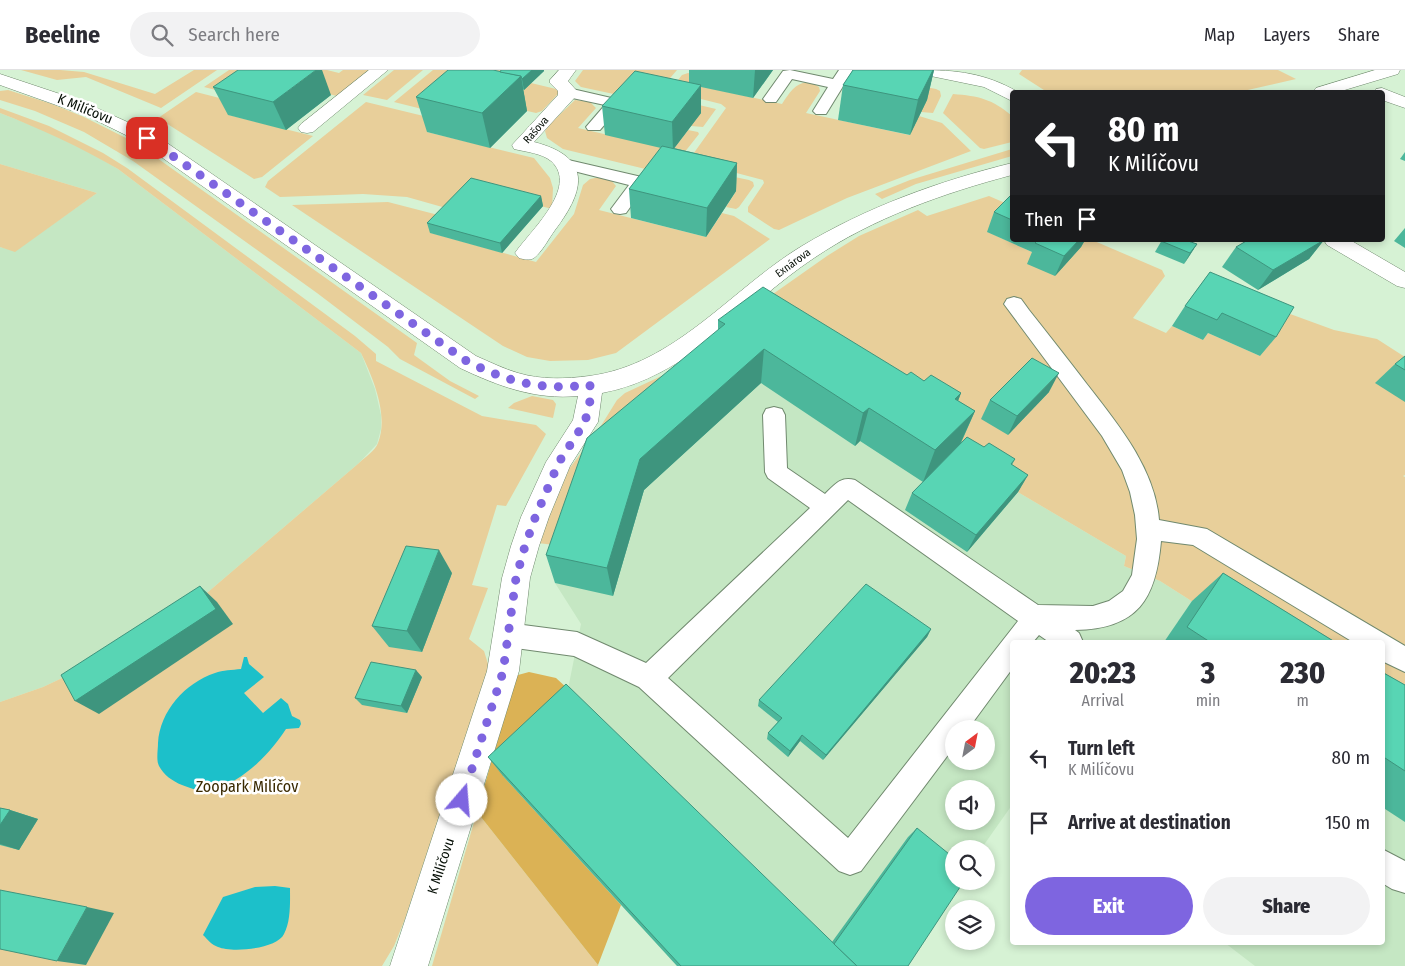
<!DOCTYPE html>
<html lang="en">
<head>
<meta charset="utf-8">
<style>
  :root { --surface:#fff; --page:#f2f2f3; --text:#2b2b33; --muted:#7c7c81; --line:#e1e1e2; --accent:#7e65e0 }
  body { margin:0; font-family:"Fira Sans Condensed",sans-serif; background:var(--page); color:var(--text); height:100vh; display:flex; flex-direction:column; font-size:19px; white-space:nowrap }
  * { box-sizing:border-box; margin:0 }
  p { font-size:16px; color:var(--muted) }
  .icon { flex:none; width:28px; height:28px; fill:none; stroke:currentColor; stroke-width:2; stroke-linecap:round; stroke-linejoin:round }
  .map { position:relative; flex:1; overflow:hidden }
  .sheet { position:absolute; left:1010px; top:570px; width:375px; height:305px; display:flex; flex-direction:column; background:var(--surface); border-radius:5px; box-shadow:0 2px 8px #0003 }
  .sheet>* { flex:none }
  .hud { position:absolute; left:1010px; top:20px; width:375px; height:152px; border-radius:5px; box-shadow:0 2px 8px #0003; background:#202124; color:#fff; overflow:hidden }
  .needle { width:32px; rotate:32deg }
  .fabs { position:absolute; left:945px; top:650px; display:grid; gap:10px }
  .fabs a { display:grid; place-items:center; width:50px; height:50px; border-radius:50%; background:var(--surface); box-shadow:0 2px 8px #0003; font-size:25px }
  .pin { position:absolute; display:grid; place-items:center; width:42px; height:42px; color:#fff; margin:-21px; border-radius:10px; box-shadow:0 2px 8px #0006 }
  .me { position:absolute; width:55px; margin:-28px; rotate:18deg; stroke-linejoin:round; filter:drop-shadow(0 0 4px #0008) }
  .turn { display:flex; align-items:center; gap:18px; height:105px; padding:0 15px; font-size:22px }
  .turn .icon { width:65px; height:65px; stroke-width:2.5 }
  .turn b { display:block; font-size:35px; line-height:42px }
  .then { display:flex; align-items:center; height:48px; padding:0 15px; background:#0003; gap:10px; font-size:19px }
  .eta { display:flex; justify-content:space-evenly; align-items:center; height:85px; text-align:center }
  .eta b { font-size:30px; font-weight:800; line-height:35px }
  .action { display:flex; gap:10px; margin-top:auto; padding:10px 15px }
  .action a { flex:1; height:58px; border-radius:30px; background:var(--accent); color:#fff; font-size:20px; font-weight:800; line-height:58px; text-align:center }
  .action a+a { background:var(--page); color:var(--text) }
  ul { padding:0; list-style:none }
  li { display:flex; align-items:center; gap:15px; height:65px; padding:0 15px }
  li div { flex:1 }
  li b { display:block; font-size:19px }
  li em { font-style:normal }
  header { display:flex; align-items:center; gap:30px; box-sizing:border-box; height:70px; padding:0 25px; background:var(--surface); border-bottom:1px solid var(--line) }
  header strong { font-size:24px }
  nav { display:flex; gap:28px; margin-inline-start:auto; font-size:18px }
  .search { width:350px; height:45px; background:var(--page); display:flex; align-items:center; gap:12px; box-sizing:border-box; padding:0 18px; border-radius:28px; color:var(--muted); font-size:19px }
  .map>svg:first-child { display:block }
  .built { fill:#c5e7c3; fill-rule:evenodd }
  .green { fill:#e8cf9a }
  .forest { fill:#dbb255 }
  .water { fill:#1cc0ca }
  .lines { fill:none; stroke-linecap:round; stroke-linejoin:round }
  .lane-casing { stroke:#70896e; stroke-width:2 }
  .street-casing { stroke:#70896e; stroke-width:1 }
  .lane { fill:#fff; fill-rule:evenodd }
  .street { fill:#fff; fill-rule:evenodd }
  .wall { fill:#4cb79b }
  .shaded-wall { fill:#3e957e }
  .building { fill:#58d5b4; stroke:#3e957e }
  .route { stroke:#7e65e0; stroke-width:9; stroke-dasharray:0 16.2 }
  .labels { text-anchor:middle; dominant-baseline:central; stroke-width:5; stroke-linejoin:round; paint-order:stroke }
  .far-street-label { font-size:11px; fill:#060f06; stroke:#fff }
  .street-label { font-size:14px; fill:#060f06; stroke:#fff }
  .near-park-label { font-size:16px; fill:#392900; stroke:#fff }
</style>
</head>
<body>
<header>
<strong>Beeline</strong>
<div class="search"><svg class="icon" aria-label="search" viewBox="0 0 24 24"><circle cx="10" cy="10" r="6"/><path d="M15 15l6 6"/></svg>Search here</div>
<nav><a>Map</a><a>Layers</a><a>Share</a></nav>
</header>
<div class="map">
<svg width="1405" height="896" viewBox="0 0 1405 896">
  <rect width="100%" height="100%" fill="#d6f2d4"/>
  <!-- built -->
  <g class="built">
    <path d="M0 43 41 59 86 80 118 99 361 283 375 319 381 345V359L377 374 359 393 187 540 94 593 43 617 0 632V177L15 181 97 123 0 94Z"/>
    <path d="M724 289 1001 412 1126 486 1124 496 1160 511 1256 572H1012V735L981 779H954V811L901 896H677L503 706 568 619 581 554 555 513ZM954 659H986V691H954ZM954 719H986V751H954Z"/>
    <path d="M1383 653 1405 668V896H1255L1225 873 1382 872Z"/>
  </g>
  <!-- green -->
  <g class="green">
    <path d="M21 0H60L84 2 155 24 194 0H217L161 38 86 7 57 10Z"/>
    <path d="M229 0H327L339 3 343 0H369L337 26 275 11 251 29 204 17Z"/>
    <path d="M394 0H423L387 30 363 25Z"/>
    <path d="M433 0H514L531 13 556 19 559 21 558 24 542 41 536 43 466 27 446 45 394 32Z"/>
    <path d="M583 0H677L659 21 665 27 716 39 703 57 691 56 637 29 581 17 575 11Z"/>
    <path d="M1022 0H1278L1296 9 1239 22H1047L1019 4Z"/>
    <path d="M688 3 696 5 690 14 782 34C791 20 801 5 819 17L820 21 806 43 909 65 919 46 942 53 971 81 847 128 779 160 774 159 748 142V137L764 113 763 110 695 92 691 87 726 38 721 34 681 24 671 19 682 5Z"/>
    <path d="M855 3 936 19 940 21 941 26 933 43 921 42 926 29Z"/>
    <path d="M8 20 52 34 84 47 136 73 417 273 414 285 450 311 479 326 475 329 400 289 388 277 317 223 133 91 84 62 35 41 0 30V21Z"/>
    <path d="M196 22 243 34 229 45 313 66 262 107 254 109 158 48Z"/>
    <path d="M953 24C979 26 992 29 1012 46V72L984 79 980 78 943 43Z"/>
    <path d="M575 30 590 32 596 38 578 58 673 80 688 60 698 62 699 64 680 88 692 98 749 110 753 112 754 116 739 137 736 139 726 137 736 121 563 79 547 68 545 61 549 55Z"/>
    <path d="M366 32 440 50 427 62 534 88 550 108 553 118 552 139 474 118 453 140 407 127 363 124 280 127 265 117 268 111Z"/>
    <path d="M0 38 49 56 103 83 127 98 355 266 376 284V291L482 346 536 355 546 364 506 436 497 435 472 515 488 518 469 569 484 581 489 597 405 849 394 876 382 896H0V632L43 617 94 593 187 540 359 393C365 387 375 381 378 373 389 345 373 308 361 283L118 99C80 77 41 59 0 43Z"/>
    <path d="M1012 79V86L916 114 882 129 875 124 910 110Z"/>
    <path d="M0 94 97 123 15 182 0 177Z"/>
    <path d="M600 107 611 110 616 116 599 140 706 167 722 143 734 146 770 169 616 283 588 290 550 291 527 287 503 276 292 135 388 132 446 147 431 163 536 192 574 144 583 115 590 109Z"/>
    <path d="M989 126 1012 136V148L988 162 1036 184 1064 170H1092L1162 200 1165 206 1133 248 1166 263 1172 256 1203 270 1208 263 1260 286 1271 237 1334 260 1377 269 1405 287V405L1403 406 1405 407V668L1383 653 1382 572H1256L1160 511 1124 496 1126 486 1001 412 749 241 827 186 859 166 918 140 927 146Z"/>
    <path d="M670 302 554 475 538 473 569 399 599 359 617 330 625 323Z"/>
    <path d="M532 326 553 330 556 334 553 348 508 338 514 333Z"/>
    <path d="M477 742 598 895V896H432Z"/>
  </g>
  <!-- forest -->
  <path class="forest" d="M529 602 556 608 568 619 503 706 621 835 598 895 477 742 513 616 518 605Z"/>
  <!-- water -->
  <g class="water">
    <path d="M244 587H247L249 594 264 607 244 623 263 643 281 628 288 634 292 646 300 650 301 654 299 658 286 659C270 684 244 710 215 719 204 723 192 719 182 715 172 711 164 705 159 696 156 690 158 680 158 673 160 641 185 613 215 603 223 600 232 600 241 599Z"/>
    <path d="M275 816 290 818C290 832 291 851 284 864 277 879 232 883 218 877 212 875 208 870 203 865L223 827 255 817Z"/>
  </g>
  <g class="lines">
    <!-- lane casing -->
    <g class="lane-casing">
      <g id="lane">
        <path d="M790 0 833 9 839 0H853L826 44H816L813 41 828 17 792 9 776 32H766L763 29 783 1Z"/>
        <path d="M568 18 620 30 623 33 600 60H588L586 57 605 35 563 26 560 23 563 20Z"/>
        <path d="M564 89 646 108 648 112 626 143 620 144 614 143 611 139 629 115 558 97 556 94 558 91Z"/>
        <path d="M1014 227 1021 229 1029 240C1048 264 1067 288 1086 313 1117 353 1155 398 1159 450L1207 459 1405 576V602L1382 591V572H1353L1193 475 1161 471C1156 529 1138 559 1075 560L1079 563 1083 572H1049L1039 565 1033 572H1012V599L968 659H954V677L861 801 850 805 839 801 639 617 574 586 508 577 499 573 495 565 499 557 508 553 577 562 646 593 810 438 768 408 765 402 763 345 766 339 774 337 782 339 785 345 787 398 825 424C835 414 841 406 855 410L1038 535 1093 536 1109 531 1123 521 1132 505 1137 469 1135 445 1130 422 1122 400 1102 366 1004 234 1007 229ZM848 430 1018 551 848 768 668 608Z"/>
        <path d="M1382 779 1405 791V823L1392 819 1382 813Z"/>
      </g>
    </g>
    <!-- street casing -->
    <g class="street-casing">
      <g id="street">
        <path d="M369 0H388L313 62 307 63 301 62 298 58 301 54Z"/>
        <path d="M559 0H576L568 11 576 20V26L534 72C592 87 586 119 555 160 549 168 542 182 534 188 529 191 523 189 519 188L515 183C529 162 580 117 551 91 541 83 526 82 514 79L512 75 558 25V21L550 13V10Z"/>
        <path d="M919 0C957 0 985 3 1018 22H1012V31L984 17 921 4Z"/>
        <path d="M1375 0H1400L1398 4 1338 22H1313L1316 18Z"/>
        <path d="M0 4 81 31 154 64 476 286C490 292 504 299 518 303 541 310 566 309 589 306 675 295 731 219 802 176 867 137 939 111 1012 93V105C944 123 873 148 814 188 745 234 688 307 602 323L598 352 570 396 549 447 539 476 530 508 519 601 428 896H390L487 601 502 508 511 476 521 447 546 392 573 350 578 326C535 330 498 316 460 298L140 72 87 46 0 15Z"/>
        <path d="M1382 18 1405 27V38L1382 30V22H1374L1376 19Z"/>
        <path d="M1324 170H1350L1405 202V218L1397 216 1327 175Z"/>
      </g>
    </g>
    <!-- lane -->
    <use href="#lane" class="lane"/>
    <!-- street -->
    <use href="#street" class="street"/>
  </g>
  <!-- wall -->
  <g class="wall">
    <path d="M689 0H773L753 28 701 17V43L674 78 737 93 736 121 706 167 631 148 629 119 661 78 605 65 602 36 689 12Z"/>
    <path d="M853 0H934L927 30 910 65 838 50 843 15Z"/>
    <path d="M544 1 524 20 523 19 527 41 490 78 427 62 416 27 500 2Z"/>
    <path d="M213 17 331 25 286 60 228 45Z"/>
    <path d="M1405 82V91L1400 89Z"/>
    <path d="M1012 124V170H1085L1081 177 1055 206 1027 194 1032 182 987 162 994 142Z"/>
    <path d="M541 126 543 136 502 183 430 163 427 153Z"/>
    <path d="M1405 158V178L1394 171Z"/>
    <path d="M1162 170 1197 174 1184 194 1155 182Z"/>
    <path d="M1324 170 1309 189 1258 220 1222 197 1236 177Z"/>
    <path d="M1210 202 1276 267 1260 286 1208 263 1203 270 1172 256 1185 236Z"/>
    <path d="M718 250 907 305 961 323 958 331 975 341 961 373 984 377 1015 389 1012 395 1028 405 1018 422 967 482 905 440 912 423 923 412 860 371 855 376 761 313 644 420 613 526 555 513 546 485 718 260Z"/>
    <path d="M1405 286V332L1375 313 1395 294Z"/>
    <path d="M1049 322 1008 365 981 349 990 330Z"/>
    <path d="M452 503 422 582 389 577 372 556Z"/>
    <path d="M1223 503 1335 572H1164L1192 531Z"/>
    <path d="M931 559 927 567 823 690 800 671 788 687 767 669 768 663 778 652 758 636 759 630Z"/>
    <path d="M1382 602 1405 615V752L1382 737Z"/>
    <path d="M422 607 407 643 362 635 355 628Z"/>
    <path d="M488 687 832 872 908 767 917 758 908 896H677L503 706Z"/>
    <path d="M0 738 10 740 38 749 19 780 0 775Z"/>
  </g>
  <!-- shaded-wall -->
  <g class="shaded-wall">
    <path d="M316 0H322L331 25 286 60 273 32Z"/>
    <path d="M532 0H544V1L524 20 522 9Z"/>
    <path d="M755 0H773L753 28Z"/>
    <path d="M933 0H934L927 30 910 65 918 30Z"/>
    <path d="M521 6 527 41 490 78 482 43Z"/>
    <path d="M701 15V43L673 80 672 52Z"/>
    <path d="M737 93 736 121 706 167 707 138Z"/>
    <path d="M541 126 543 136 502 183 500 173Z"/>
    <path d="M1079 170H1085L1081 177 1055 206 1064 186Z"/>
    <path d="M1324 170 1309 189 1258 220 1273 200Z"/>
    <path d="M1197 174 1190 185 1184 194 1190 183Z"/>
    <path d="M764 279 761 313 644 420 613 526 607 498 640 389Z"/>
    <path d="M1059 303 1049 322 1008 365 1017 346Z"/>
    <path d="M961 323 948 356 955 329Z"/>
    <path d="M869 338 860 371 855 376 863 343Z"/>
    <path d="M975 341 960 374 923 412 935 380Z"/>
    <path d="M1028 405 1018 422 967 482 976 465Z"/>
    <path d="M439 480 452 503 422 582 407 561Z"/>
    <path d="M200 516 217 532 233 554 99 644 75 631Z"/>
    <path d="M931 559 927 567 823 690 826 685Z"/>
    <path d="M416 600 422 607 407 643 401 636Z"/>
    <path d="M802 665 800 671 788 687 790 681Z"/>
    <path d="M10 740 38 749 19 780 0 774V755Z"/>
    <path d="M87 837 114 843 86 895 57 891Z"/>
  </g>
  <!-- building -->
  <g class="building">
    <path d="M238 0H316L273 32 213 17Z"/>
    <path d="M448 0H493L521 6 482 43 416 27Z"/>
    <path d="M501 0H532L522 9 521 6 500 2Z"/>
    <path d="M853 0H933L918 30 843 15Z"/>
    <path d="M635 1 701 15 672 52 602 36Z"/>
    <path d="M662 76 737 93 707 138 629 119Z"/>
    <path d="M471 108 541 126 500 173 427 153Z"/>
    <path d="M1012 124V150L994 142Z"/>
    <path d="M1038 170H1079L1064 186 1035 173Z"/>
    <path d="M1162 170H1185L1197 174 1190 183 1161 171Z"/>
    <path d="M1248 170H1324L1273 200 1236 177Z"/>
    <path d="M1210 202 1294 237 1276 267 1222 243 1217 250 1185 236Z"/>
    <path d="M763 217 907 305 911 302 924 311 931 305 961 323 955 329 975 341 935 380 869 338 863 343 764 279 640 389 607 498 546 485 587 368 725 254 718 250Z"/>
    <path d="M1405 286V300L1395 294Z"/>
    <path d="M1032 288 1059 303 1017 346 990 330Z"/>
    <path d="M967 367 984 377 989 373 1015 389 1011 394 1028 405 976 465 912 423Z"/>
    <path d="M406 476 439 480 407 561 372 556Z"/>
    <path d="M1223 503 1335 572H1210L1187 557Z"/>
    <path d="M866 514 931 559 826 685 802 665 790 681 768 663 782 648 759 630Z"/>
    <path d="M200 516 216 539 75 631 61 605Z"/>
    <path d="M371 592 416 600 401 636 355 628Z"/>
    <path d="M1382 602 1405 615V701L1382 686Z"/>
    <path d="M566 614 857 896H681L488 687Z"/>
    <path d="M0 738 10 740 0 755Z"/>
    <path d="M917 758 954 788V811H964L908 896H857L834 874Z"/>
    <path d="M0 820 87 837 57 891 0 879Z"/>
  </g>
  <g class="lines">
    <!-- route -->
    <path class="route" d="M147 68 468 292C514 314 540 320 590 315V331L585 352 559 392 535 448 525 476 516 508 503 602 462 730"/>
  </g>
  <g class="labels">
    <!-- far-street labels -->
    <g class="far-street-label">
      <text transform="translate(536 60) rotate(-48)">Rašova</text>
      <text transform="translate(793 193) rotate(-36)">Exnárova</text>
    </g>
    <!-- street labels -->
    <g class="street-label">
      <text transform="translate(85 39) rotate(22)">K Milíčovu</text>
      <text transform="translate(441 796) rotate(-72)">K Milíčovu</text>
    </g>
    <!-- near-park labels -->
    <g class="near-park-label">
      <text x="247" y="716">Zoopark Milíčov</text>
    </g>
  </g>
</svg>
<div class="fabs">
<a><svg class="needle" viewBox="-14 -14 28 28"><path d="M0-13l5 13h-10z" fill="#e53935"/><path d="M0 13l5-13h-10z" fill="#7c7c81"/></svg></a>
<a><svg class="icon" aria-label="sound" viewBox="0 0 24 24"><path d="M4 9h4l5-4v14l-5-4H4zM17 9q2 3 0 6"/></svg></a>
<a><svg class="icon" aria-label="search" viewBox="0 0 24 24"><circle cx="10" cy="10" r="6"/><path d="M15 15l6 6"/></svg></a>
<a><svg class="icon" aria-label="layers" viewBox="0 0 24 24"><path d="M12 4l9 5-9 5-9-5zM3 14l9 5 9-5"/></svg></a>
</div>
<div class="pin" style="left:147px;top:68px;background:#d93025"><svg class="icon" aria-label="arrive" viewBox="0 0 24 24"><path d="M6 21V4h12l-3 4 3 4H6"/></svg></div>
<svg class="me" style="left:462px;top:730px" viewBox="-20 -20 40 40"><circle r="19" fill="#fff"/><path d="M0-13L10 11 0 6-10 11z" fill="#7e65e0"/></svg>
<div class="hud">
<div class="turn"><svg class="icon" aria-label="left" viewBox="0 0 24 24"><path d="M17 20v-9H6M10 6l-5 5 5 5"/></svg><div><b>80 m</b>K Milíčovu</div></div>
<div class="then">Then<svg class="icon" aria-label="arrive" viewBox="0 0 24 24"><path d="M6 21V4h12l-3 4 3 4H6"/></svg></div>
</div>
<section class="sheet">
<div class="eta">
<div><b>20:23</b><p>Arrival</p></div>
<div><b>3</b><p>min</p></div>
<div><b>230</b><p>m</p></div>
</div>
<ul>
<li><svg class="icon" aria-label="left" viewBox="0 0 24 24"><path d="M17 20v-9H6M10 6l-5 5 5 5"/></svg><div><b>Turn left</b><p>K Milíčovu</p></div><em>80 m</em></li>
<li><svg class="icon" aria-label="arrive" viewBox="0 0 24 24"><path d="M6 21V4h12l-3 4 3 4H6"/></svg><div><b>Arrive at destination</b></div><em>150 m</em></li>
</ul>
<div class="action"><a>Exit</a><a>Share</a></div>
</section>
</div>
</body>
</html>
